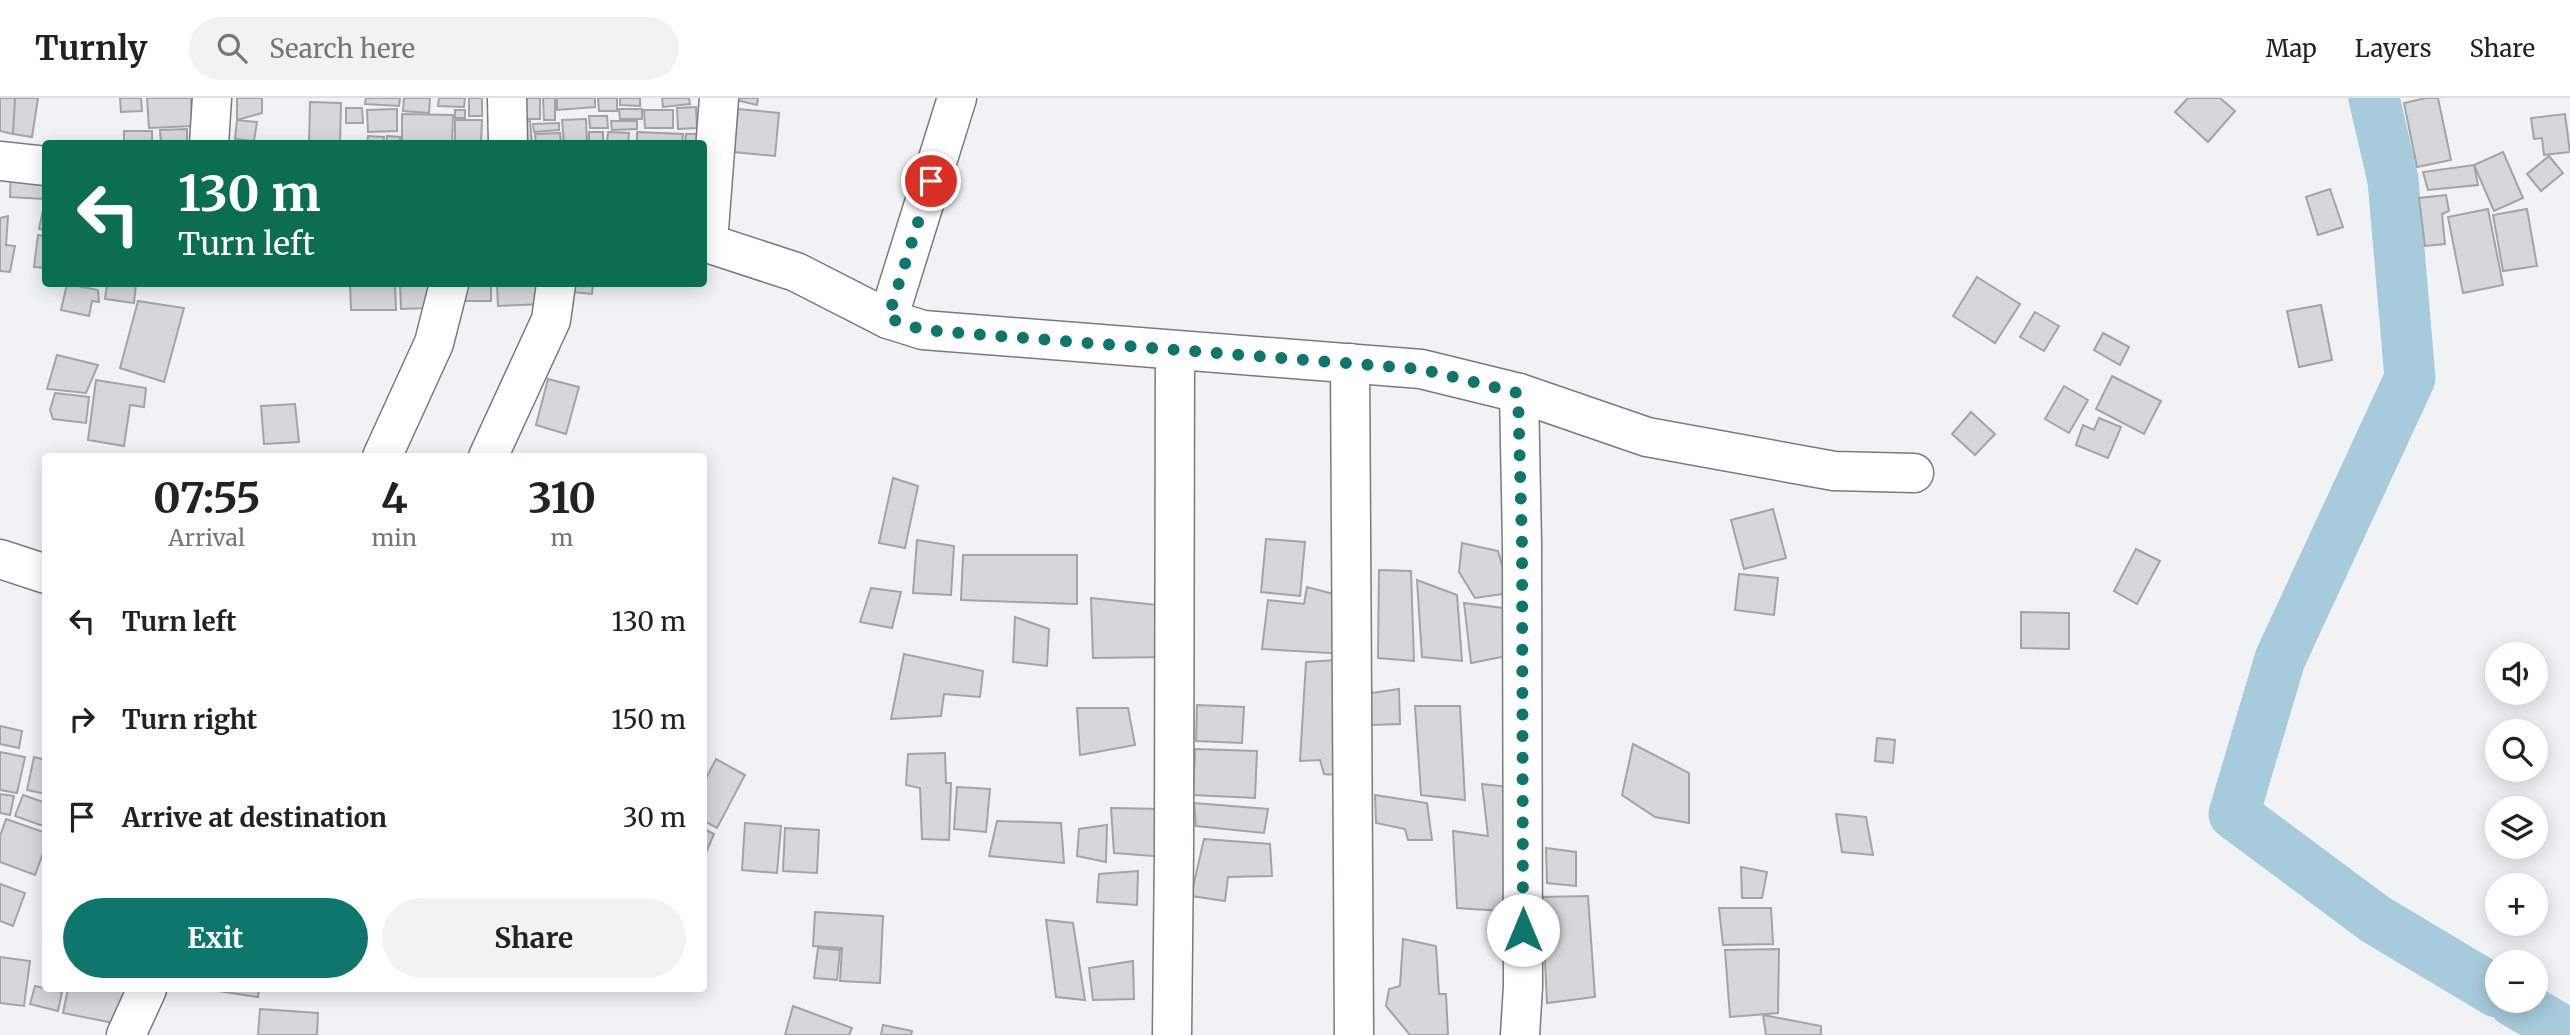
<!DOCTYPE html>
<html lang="en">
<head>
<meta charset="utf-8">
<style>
  :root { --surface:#fff; --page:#f2f2f2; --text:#222; --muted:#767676; --line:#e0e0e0; --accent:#0f766e }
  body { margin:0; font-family:Merriweather,serif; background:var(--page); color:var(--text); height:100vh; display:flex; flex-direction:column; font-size:26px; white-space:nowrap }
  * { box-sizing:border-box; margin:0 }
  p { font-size:23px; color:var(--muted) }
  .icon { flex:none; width:38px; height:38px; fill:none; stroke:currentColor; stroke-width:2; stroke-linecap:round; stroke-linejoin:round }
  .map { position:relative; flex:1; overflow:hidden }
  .details { position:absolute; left:42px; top:355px; width:665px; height:539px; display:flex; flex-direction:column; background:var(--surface); border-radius:7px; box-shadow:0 4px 18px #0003 }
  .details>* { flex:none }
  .banner { position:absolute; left:42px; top:42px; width:665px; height:147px; border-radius:7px; box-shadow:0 4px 18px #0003; background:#0b6e4f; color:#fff; overflow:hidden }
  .fabs { position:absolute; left:2485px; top:544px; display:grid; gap:14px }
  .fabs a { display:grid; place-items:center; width:63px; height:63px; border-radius:50%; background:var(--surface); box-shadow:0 4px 18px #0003; font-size:35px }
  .pin { position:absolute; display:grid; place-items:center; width:60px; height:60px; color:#fff; margin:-30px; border:4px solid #fff; border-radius:50%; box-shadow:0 2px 7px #0007 }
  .me { position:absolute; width:77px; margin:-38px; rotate:0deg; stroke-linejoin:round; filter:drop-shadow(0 0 5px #0008) }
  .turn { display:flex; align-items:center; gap:24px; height:147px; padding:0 21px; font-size:32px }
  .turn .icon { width:91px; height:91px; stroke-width:2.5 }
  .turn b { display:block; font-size:49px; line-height:60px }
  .eta { display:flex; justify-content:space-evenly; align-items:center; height:119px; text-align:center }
  .eta b { font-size:42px; font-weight:700; line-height:49px }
  .action { display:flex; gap:14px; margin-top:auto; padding:14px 21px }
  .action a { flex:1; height:80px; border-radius:42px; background:var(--accent); color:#fff; font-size:28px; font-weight:700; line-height:80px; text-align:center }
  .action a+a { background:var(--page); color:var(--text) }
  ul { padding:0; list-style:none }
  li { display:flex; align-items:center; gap:21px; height:98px; padding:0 21px }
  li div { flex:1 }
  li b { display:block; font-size:26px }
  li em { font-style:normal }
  header { display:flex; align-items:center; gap:42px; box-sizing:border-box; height:98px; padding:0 35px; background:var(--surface); border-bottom:2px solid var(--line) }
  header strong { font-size:33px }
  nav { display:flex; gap:38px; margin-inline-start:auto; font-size:24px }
  .search { width:490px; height:63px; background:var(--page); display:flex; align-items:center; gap:18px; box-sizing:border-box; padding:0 24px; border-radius:38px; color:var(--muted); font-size:26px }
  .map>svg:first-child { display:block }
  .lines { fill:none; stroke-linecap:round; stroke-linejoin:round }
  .river { stroke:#a6cbdc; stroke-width:51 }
  .building { fill:#d6d7d8; stroke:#a4a4a5; stroke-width:2 }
  .minor-casing { stroke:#7a7a7b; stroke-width:41 }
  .minor { stroke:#fff; stroke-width:38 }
  .route { stroke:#0f766e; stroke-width:12; stroke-dasharray:0 21.6 }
</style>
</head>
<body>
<header>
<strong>Turnly</strong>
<div class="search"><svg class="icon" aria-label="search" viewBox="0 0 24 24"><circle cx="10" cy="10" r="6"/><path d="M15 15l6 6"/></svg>Search here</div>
<nav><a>Map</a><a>Layers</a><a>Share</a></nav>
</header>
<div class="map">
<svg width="2570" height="937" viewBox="0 0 2570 937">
  <rect width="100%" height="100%" fill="#f1f2f3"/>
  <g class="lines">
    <!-- river -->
    <g class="river">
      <path d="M2374 0 2393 82 2410 280 2280 561 2234 716 2375 821 2497 894"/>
      <path d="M2513 903 2570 937"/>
    </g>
  </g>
  <!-- building -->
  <g class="building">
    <path d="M0 0H19L13 36 0 33Z"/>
    <path d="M15 0H38L32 39 13 36Z"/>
    <path d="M120 0H141L142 13 121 14Z"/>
    <path d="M147 0H191L192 28 149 30Z"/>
    <path d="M237 0H262V15L237 22Z"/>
    <path d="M366 0H400L399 8 365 6Z"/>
    <path d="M404 0H430L429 15 403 13Z"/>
    <path d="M439 0H465L464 9 438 8Z"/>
    <rect x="469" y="0" width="13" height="18"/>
    <rect x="520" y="0" width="20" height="21"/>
    <path d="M543 0H555V22H544Z"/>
    <path d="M557 0H595V9L557 12Z"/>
    <path d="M598 0H617V13H599Z"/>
    <path d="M620 0H640V8L620 7Z"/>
    <path d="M662 0H689L690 6 663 9Z"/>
    <path d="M728 0H758L757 7Z"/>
    <path d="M2188 0H2220L2235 13 2208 44 2175 14Z"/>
    <path d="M2426 0H2438L2451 62 2417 69 2404 5Z"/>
    <path d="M310 4 341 5 340 46H309Z"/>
    <path d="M696 9 697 30 678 31 677 10Z"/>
    <path d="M346 10H362L363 25H346Z"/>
    <path d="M397 11V33L368 34 367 12Z"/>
    <path d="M619 11H642V21H620Z"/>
    <path d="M738 11 779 15 775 58 734 54Z"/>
    <rect x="455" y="12" width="10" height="8"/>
    <path d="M644 12H673V30H645Z"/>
    <path d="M402 16 453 17 452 46H402Z"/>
    <path d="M2565 16 2570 54 2544 57 2542 40 2534 41 2531 20Z"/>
    <path d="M589 18H607L608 30H590Z"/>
    <path d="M586 21 587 46H564L562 22Z"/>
    <path d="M237 22 257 24 254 43 235 41Z"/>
    <path d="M455 22H482L481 46H455Z"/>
    <path d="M530 23 532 46H513L511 25Z"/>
    <path d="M611 23H637V31L612 32Z"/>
    <path d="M559 25V32L534 34 533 26Z"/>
    <path d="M187 31V46H161L160 32Z"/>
    <rect x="124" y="33" width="28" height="13"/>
    <rect x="589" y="34" width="14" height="12"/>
    <path d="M608 34 629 35 628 46H607Z"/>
    <path d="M637 34 683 36 682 46H637Z"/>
    <path d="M560 35 561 46H536L535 36Z"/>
    <path d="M686 36H698V46H685Z"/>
    <path d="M368 38 384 39 383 46H367Z"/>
    <path d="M387 38 400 39V46H386Z"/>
    <path d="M2503 54 2523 100 2494 113 2474 67Z"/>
    <path d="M2549 58 2563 75 2541 93 2527 76Z"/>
    <path d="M2474 67 2478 87 2428 92 2423 74Z"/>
    <path d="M11 69 44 71 43 101 10 99Z"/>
    <path d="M2330 91 2343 129 2318 137 2306 99Z"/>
    <path d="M2446 97 2449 113 2442 116 2445 146 2425 148 2419 100Z"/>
    <path d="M45 102H46V132L39 131Z"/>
    <path d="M2488 111 2503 187 2463 195 2448 119Z"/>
    <path d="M2527 111 2537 168 2503 173 2493 117Z"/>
    <path d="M8 118 6 147 15 148 10 174 0 173V120Z"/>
    <path d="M38 137 46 138V170L34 169Z"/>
    <path d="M1977 179 2020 206 1995 245 1953 218Z"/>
    <path d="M67 186 98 192 99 204 92 203 89 218 61 212Z"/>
    <path d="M107 186H136L134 205 105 201Z"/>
    <path d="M350 186H395L396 212H351Z"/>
    <path d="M400 186H429L430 210 401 211Z"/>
    <path d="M462 186H491V203H463Z"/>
    <path d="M497 186H545L546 206 498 208Z"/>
    <path d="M563 186H593L592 196 563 193Z"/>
    <path d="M138 203 184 210 164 284 120 270Z"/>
    <path d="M2321 207 2332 262 2299 269 2287 213Z"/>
    <path d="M2035 214 2059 228 2044 253 2020 239Z"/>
    <path d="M2103 235 2129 249 2120 267 2094 252Z"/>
    <path d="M57 257 98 267 86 295 47 291Z"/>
    <path d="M2112 278 2161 303 2144 336 2096 311Z"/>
    <path d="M548 281 579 289 566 336 536 327Z"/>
    <path d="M96 282 146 290 144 309 130 307 124 348 88 342Z"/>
    <path d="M2064 288 2088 302 2069 335 2045 321Z"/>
    <path d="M55 295 89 299 86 325 53 321 50 312Z"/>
    <path d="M295 306 299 344 264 346 261 308Z"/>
    <path d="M1971 314 1995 336 1975 357 1952 336Z"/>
    <path d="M2099 320 2121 329 2108 360 2076 347 2083 327 2094 332Z"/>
    <path d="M893 380 918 388 905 450 879 445Z"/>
    <path d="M1773 411 1786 460 1744 471 1731 422Z"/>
    <path d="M1266 441 1305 444 1300 498 1261 494Z"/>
    <path d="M917 442 954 448 951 497 913 495Z"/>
    <path d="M1462 445 1498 453 1510 495 1475 500 1459 474Z"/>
    <path d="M2136 451 2160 463 2137 506 2114 493Z"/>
    <path d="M963 457H1077V506L961 502Z"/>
    <path d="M1379 472 1411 473 1414 563 1378 560Z"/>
    <path d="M1739 476 1778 480 1774 517 1735 512Z"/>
    <path d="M1417 482 1457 497 1462 563 1422 559Z"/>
    <path d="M1307 489 1345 499V556L1262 551 1268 502 1304 506Z"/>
    <path d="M871 490 901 494 892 530 860 524Z"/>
    <path d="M1091 500 1166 508 1167 559 1093 560Z"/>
    <path d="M1464 505 1503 510 1507 558 1471 565Z"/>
    <path d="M2021 514 2069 515V551L2021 550Z"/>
    <path d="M1015 519 1049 531 1047 568 1013 564Z"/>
    <path d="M904 556 983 573 980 599 944 596 941 618 891 621Z"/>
    <path d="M1336 562 1346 678 1324 676 1320 662 1300 663 1306 564Z"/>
    <path d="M1399 591 1400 626 1372 627 1365 596Z"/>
    <path d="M1197 607 1244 609 1242 645 1196 643Z"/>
    <path d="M1415 608H1460L1465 702 1421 697Z"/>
    <path d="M1077 610H1128L1135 647 1080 657Z"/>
    <path d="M0 628 22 633 19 650 0 646Z"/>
    <path d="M1877 640 1895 642 1893 665 1875 663Z"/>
    <path d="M1633 646 1689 675V725L1655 719 1622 697Z"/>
    <path d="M1195 651 1257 653 1255 700 1193 697Z"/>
    <path d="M0 654 25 659 17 695 0 692Z"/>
    <path d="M945 655 946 685H951L949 742 922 741 920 690 906 687 908 656Z"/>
    <path d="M34 659 46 662V696L27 692Z"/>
    <path d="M716 661 745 677 717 730 704 723V684Z"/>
    <path d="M1482 686 1517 690V814L1457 810 1453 733 1488 738Z"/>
    <path d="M957 689 990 691 986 734 954 731Z"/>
    <path d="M0 696 14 698 10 717 0 715Z"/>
    <path d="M23 697 46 705V729L15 718Z"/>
    <path d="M1375 697 1427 705 1432 742H1408L1405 731 1376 725Z"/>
    <path d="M1194 705 1268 711 1264 735 1196 728Z"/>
    <path d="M1111 710 1163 711 1166 759 1114 755Z"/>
    <path d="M1836 716 1866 719 1873 757 1842 754Z"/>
    <path d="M6 721 46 735V747L35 777 0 764V738Z"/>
    <path d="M997 723 1061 725 1064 765 989 758Z"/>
    <path d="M745 725 781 728 777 775 742 772Z"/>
    <path d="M1107 727 1106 764 1077 758 1079 731Z"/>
    <path d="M785 730 819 732 817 775 783 773Z"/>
    <path d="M704 731 714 736 704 759Z"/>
    <path d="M1204 741 1270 746 1272 778 1228 779 1225 803 1191 798Z"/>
    <path d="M1546 750 1576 754V788L1547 785Z"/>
    <path d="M1741 769 1767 774 1762 800H1742Z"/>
    <path d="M1138 773 1137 807 1097 804 1099 776Z"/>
    <path d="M0 786 25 795 13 828 0 823Z"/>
    <path d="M1588 798 1595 899 1547 905 1542 799Z"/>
    <path d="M1719 810H1771L1773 846 1723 847Z"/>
    <path d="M815 814 883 818 880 885 840 883 842 850 813 848Z"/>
    <path d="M1046 822 1073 825 1085 902 1056 899Z"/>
    <path d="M1403 841 1436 848 1439 896H1446L1448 937H1410L1386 908 1389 891 1400 888Z"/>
    <path d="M818 850 840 852 837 882 814 880Z"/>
    <path d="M1779 851 1778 915 1730 919 1725 852Z"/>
    <path d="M0 859 30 863 24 908 0 905Z"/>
    <path d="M1133 863 1134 901 1093 902 1089 870Z"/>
    <path d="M35 888 62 894 58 913 30 906Z"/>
    <path d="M68 891H131L124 927 63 915Z"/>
    <path d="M205 891H259L258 899Z"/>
    <path d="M793 908 852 930 849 937H785Z"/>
    <path d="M260 911 318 915 317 937H258Z"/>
    <path d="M1763 917 1821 928V937H1766Z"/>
    <path d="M883 927 912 933 911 937H881Z"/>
  </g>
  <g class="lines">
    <!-- minor casing -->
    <g class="minor-casing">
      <g id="minor">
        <path d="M507 0 508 46"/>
        <path d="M209 46 212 0"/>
        <path d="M0 63 46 68"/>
        <path d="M704 144 796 174 888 221 923 232 1421 271 1519 295 1647 339 1834 373 1914 375"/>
        <path d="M708 144 719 0"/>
        <path d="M888 221 957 0"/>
        <path d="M1350 265 1354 937"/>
        <path d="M1519 295 1522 446 1523 888 1520 937"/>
        <path d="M382 359 434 245 449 186"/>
        <path d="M488 359 551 222 556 186"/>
        <path d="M0 461 46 476"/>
        <path d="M126 937 147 891"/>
        <path d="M1172 937 1174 753 1175 253"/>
      </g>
    </g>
    <!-- minor -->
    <use href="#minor" class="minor"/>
  </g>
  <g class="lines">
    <!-- route -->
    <path class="route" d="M931 83 888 220 923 232 1421 271 1518 295 1522 446 1523 832"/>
  </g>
</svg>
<div class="fabs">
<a><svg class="icon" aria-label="sound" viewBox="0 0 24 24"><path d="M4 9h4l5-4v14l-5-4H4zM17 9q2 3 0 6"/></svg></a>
<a><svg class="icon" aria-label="search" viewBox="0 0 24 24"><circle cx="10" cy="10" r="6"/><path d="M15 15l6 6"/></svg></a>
<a><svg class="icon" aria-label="layers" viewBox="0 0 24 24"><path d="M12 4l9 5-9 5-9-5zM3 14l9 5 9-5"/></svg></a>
<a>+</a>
<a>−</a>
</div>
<div class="pin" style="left:931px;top:83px;background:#d93025"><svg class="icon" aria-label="arrive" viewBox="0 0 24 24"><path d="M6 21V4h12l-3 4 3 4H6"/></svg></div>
<svg class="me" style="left:1523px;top:832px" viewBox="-20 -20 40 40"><circle r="19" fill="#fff"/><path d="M0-13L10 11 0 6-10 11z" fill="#0f766e"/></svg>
<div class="banner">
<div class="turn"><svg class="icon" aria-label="left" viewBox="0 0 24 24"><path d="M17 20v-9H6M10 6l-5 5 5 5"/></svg><div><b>130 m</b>Turn left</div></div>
</div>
<section class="details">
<div class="eta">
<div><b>07:55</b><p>Arrival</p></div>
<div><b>4</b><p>min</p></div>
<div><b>310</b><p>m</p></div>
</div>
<ul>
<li><svg class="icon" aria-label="left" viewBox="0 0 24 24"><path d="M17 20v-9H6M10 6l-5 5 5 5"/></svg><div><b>Turn left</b></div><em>130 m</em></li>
<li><svg class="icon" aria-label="right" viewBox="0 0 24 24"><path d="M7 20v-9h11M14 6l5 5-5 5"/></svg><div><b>Turn right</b></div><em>150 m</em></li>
<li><svg class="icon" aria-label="arrive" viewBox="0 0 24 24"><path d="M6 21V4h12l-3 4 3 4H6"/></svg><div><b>Arrive at destination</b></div><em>30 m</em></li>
</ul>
<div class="action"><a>Exit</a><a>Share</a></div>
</section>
</div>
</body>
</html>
